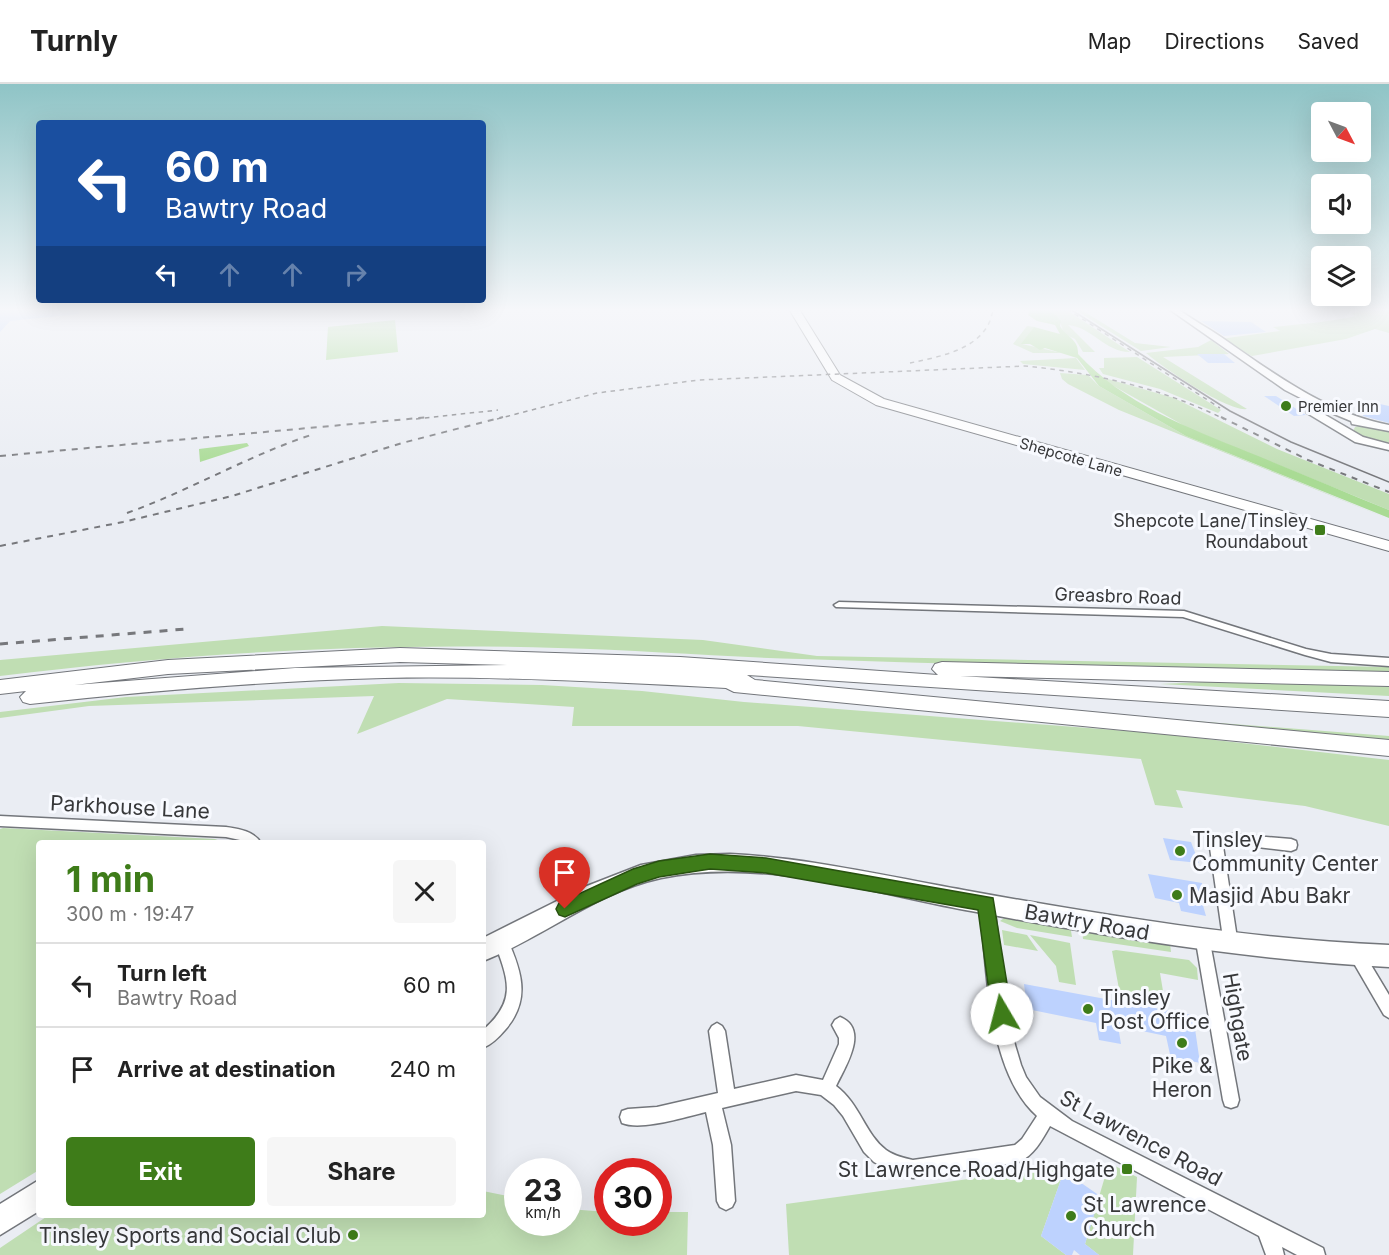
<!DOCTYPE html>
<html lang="en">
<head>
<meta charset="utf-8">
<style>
  :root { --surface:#fff; --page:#f6f6f6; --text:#222; --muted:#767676; --line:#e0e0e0; --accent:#3e7c19 }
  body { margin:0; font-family:Inter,sans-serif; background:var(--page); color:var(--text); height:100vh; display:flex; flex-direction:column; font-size:22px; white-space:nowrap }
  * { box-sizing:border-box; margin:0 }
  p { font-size:20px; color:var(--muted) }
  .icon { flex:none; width:33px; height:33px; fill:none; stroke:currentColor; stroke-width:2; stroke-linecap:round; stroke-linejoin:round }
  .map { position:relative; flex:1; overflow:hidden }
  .sheet { position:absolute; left:36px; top:756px; width:450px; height:378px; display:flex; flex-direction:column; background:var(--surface); border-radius:6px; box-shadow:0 6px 24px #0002 }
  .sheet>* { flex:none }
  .banner { position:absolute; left:36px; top:36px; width:450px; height:183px; border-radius:6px; box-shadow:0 6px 24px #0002; background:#1a4fa0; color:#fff; overflow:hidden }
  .needle { width:39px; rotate:131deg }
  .controls { position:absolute; left:1311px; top:18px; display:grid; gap:12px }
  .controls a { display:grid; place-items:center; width:60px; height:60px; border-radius:6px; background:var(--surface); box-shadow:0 6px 24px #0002; font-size:30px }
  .speed { position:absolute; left:504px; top:1074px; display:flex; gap:12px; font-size:30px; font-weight:700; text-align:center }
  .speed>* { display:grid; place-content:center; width:78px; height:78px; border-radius:50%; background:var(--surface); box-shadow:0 6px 24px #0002; line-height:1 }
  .speed small { font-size:15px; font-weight:400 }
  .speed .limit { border:9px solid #d22; background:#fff; color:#111 }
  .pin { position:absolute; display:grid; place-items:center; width:51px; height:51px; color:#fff; margin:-62px -26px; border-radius:50% 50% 50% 0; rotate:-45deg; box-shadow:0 0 6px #0007 }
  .pin .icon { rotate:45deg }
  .me { position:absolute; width:66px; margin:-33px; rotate:352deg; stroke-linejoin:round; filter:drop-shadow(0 0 4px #0008) }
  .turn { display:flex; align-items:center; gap:21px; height:126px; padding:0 30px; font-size:27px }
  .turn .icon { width:78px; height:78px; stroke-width:2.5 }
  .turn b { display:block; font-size:42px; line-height:51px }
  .lanes { display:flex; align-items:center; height:57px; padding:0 30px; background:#0003; justify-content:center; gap:30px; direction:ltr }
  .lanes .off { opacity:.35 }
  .round { display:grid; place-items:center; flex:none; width:63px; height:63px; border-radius:6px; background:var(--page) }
  .head { display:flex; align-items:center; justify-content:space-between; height:102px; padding:0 30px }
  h1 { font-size:36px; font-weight:700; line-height:45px; color:var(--accent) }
  .action { display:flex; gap:12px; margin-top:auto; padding:12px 30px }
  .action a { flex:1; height:69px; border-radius:6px; background:var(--accent); color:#fff; font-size:24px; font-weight:700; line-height:69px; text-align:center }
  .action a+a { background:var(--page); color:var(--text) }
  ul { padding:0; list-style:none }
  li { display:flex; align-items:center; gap:18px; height:84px; padding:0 30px; border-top:2px solid var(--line) }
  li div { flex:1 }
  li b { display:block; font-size:22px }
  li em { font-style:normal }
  header { display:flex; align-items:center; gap:36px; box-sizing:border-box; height:84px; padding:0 30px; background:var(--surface); border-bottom:2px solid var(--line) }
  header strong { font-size:28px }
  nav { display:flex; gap:33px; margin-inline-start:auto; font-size:21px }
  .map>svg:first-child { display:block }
  .green { fill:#c0deb3 }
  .water { fill:#a9db94 }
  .building { fill:#bdd2fe }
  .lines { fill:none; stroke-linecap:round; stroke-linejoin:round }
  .street-casing { stroke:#73767b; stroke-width:3 }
  .primary-casing { stroke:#73767b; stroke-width:3 }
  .highway-casing { stroke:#73767b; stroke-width:2 }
  .street { fill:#fff; fill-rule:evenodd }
  .primary { fill:#fff; fill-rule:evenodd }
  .highway { fill:#fff; fill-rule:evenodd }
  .tram { stroke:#77787c; stroke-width:1.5 }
  .rail-far2 { stroke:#77787c; stroke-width:1.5; stroke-dasharray:4.5 4.5; stroke-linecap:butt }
  .rail-far1 { stroke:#77787c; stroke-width:2; stroke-dasharray:6 6; stroke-linecap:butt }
  .rail { stroke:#77787c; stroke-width:3; stroke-dasharray:8 8; stroke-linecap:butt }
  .route { fill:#3e7c19; stroke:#285110; stroke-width:1.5 }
  .poi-dot { fill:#3e7c19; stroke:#f8faff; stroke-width:2 }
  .labels { text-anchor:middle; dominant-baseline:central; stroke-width:6; stroke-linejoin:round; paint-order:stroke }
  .far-poi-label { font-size:15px; fill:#37383a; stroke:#f8faff; text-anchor:start }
  .far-street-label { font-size:15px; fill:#37383a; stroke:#f8faff }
  .poi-label { font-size:18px; fill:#37383a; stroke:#f8faff; text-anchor:end }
  .street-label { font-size:18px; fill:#37383a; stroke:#f8faff }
  .near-street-label { font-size:21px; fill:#37383a; stroke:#f8faff }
  .near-poi-label { font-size:21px; fill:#37383a; stroke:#f8faff; text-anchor:start }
</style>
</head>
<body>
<header>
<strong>Turnly</strong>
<nav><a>Map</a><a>Directions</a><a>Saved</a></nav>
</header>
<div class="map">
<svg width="1389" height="1171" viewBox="0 0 1389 1171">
  <rect width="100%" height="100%" fill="#eaedf3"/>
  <!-- green -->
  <g class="green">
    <path d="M1046 225H1065L1130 268C1105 268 1092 243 1068 241L1095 268H1083L1075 255 1064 250 1059 234Z"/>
    <path d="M1074 225H1080L1135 259 1171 263 1141 267Z"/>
    <path d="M1365 225H1389V249L1375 245 1346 255 1252 272 1220 255 1280 247 1273 243C1302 240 1329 238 1357 232L1351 230Z"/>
    <path d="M1027 242 1035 243 1022 260 1062 269H1033L1013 260Z"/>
    <path d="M1211 256 1229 270 1163 273 1247 325C1228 328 1162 283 1146 269L1198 263Z"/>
    <path d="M1137 273 1221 326 1218 329 1160 305 1103 290 1099 284H1104V274Z"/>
    <path d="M1076 274 1085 286 1023 280 1020 277Z"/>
    <path d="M1060 289 1088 291 1099 302 1186 352 1389 435 1119 326 1068 300 1062 295Z"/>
    <path d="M1108 295 1174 314 1277 365 1389 410V426L1190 345 1103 296Z"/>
    <path d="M1362 341 1389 348V359L1367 356 1353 347 1355 343Z"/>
    <path d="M382 542 703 556 817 572 1389 583V588C1193 586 998 582 802 575 721 573 639 566 558 564 372 558 185 569 0 592V576Z"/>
    <path d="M1227 597 1389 602V612L1160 600Z"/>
    <path d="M399 599 542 601 642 607 744 618 1154 649 1389 676V742L1305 722 1176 706 1183 724 1155 721 1141 675 798 642H572L574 623 447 615 357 650 374 612 89 622 0 634V628L126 613Z"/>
    <path d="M1155 634 1389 652V661Z"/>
    <path d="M3 744 215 755 225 759H39V1086L0 1110V745Z"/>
    <path d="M1007 832 1070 841 1072 853 1017 844 1000 837Z"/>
    <path d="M1082 843 1170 859 1171 868 1083 855Z"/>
    <path d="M1002 846 1027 851 1038 867 1004 861Z"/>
    <path d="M1030 851 1070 859 1076 901 1059 898 1056 882Z"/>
    <path d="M1116 866 1189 876 1197 884 1198 896 1160 889 1164 913 1154 911V916L1125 911 1119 905 1112 867Z"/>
    <path d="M1109 1079 1137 1093 1133 1171H1099L1085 1160Z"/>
    <path d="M1063 1082 1064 1087 1041 1152 1066 1171H789L786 1120Z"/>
    <path d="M483 1107 517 1114 518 1138H568L569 1125 607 1128 608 1138H658L659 1128H688L687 1171H0V1164L49 1131H483Z"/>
  </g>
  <!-- water -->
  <g class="water">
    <path d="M1030 225C1043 225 1053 225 1061 237L1060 242C1066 253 1079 255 1078 270 1124 320 1187 343 1248 368 1295 387 1342 407 1389 426V434L1186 352 1099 302 1077 274 1045 264 1040 266 1030 260H1021L1034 243 1060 250 1055 241 1037 237 1028 231Z"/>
    <path d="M395 236 398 268 326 276 328 243Z"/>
    <path d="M247 359 249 362 200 378 199 365Z"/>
  </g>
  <!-- building -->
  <g class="building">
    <path d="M0 225H79V230L10 237 0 248Z"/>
    <path d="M1201 237 1251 238 1266 248 1224 252Z"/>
    <path d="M1197 270H1224L1235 279H1208Z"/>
    <path d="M1264 312H1276L1306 331 1294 332Z"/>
    <path d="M1366 317 1389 322V339L1363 332Z"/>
    <path d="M1163 754 1191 758 1199 779 1170 776Z"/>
    <path d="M1148 790 1202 799 1204 811H1200L1206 832 1181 827 1179 819 1155 814Z"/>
    <path d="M1024 900 1193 931 1200 979 1182 975 1185 988 1166 984 1164 974 1171 975 1166 952 1118 942 1121 960 1099 956 1096 939 1027 925Z"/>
    <path d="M1064 1087 1100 1112 1085 1160 1099 1171H1080L1074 1166 1072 1171H1066L1041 1152Z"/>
  </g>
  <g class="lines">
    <!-- street casing -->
    <g class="street-casing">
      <g id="street">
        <path d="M839 518 1184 527 1306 565 1331 570 1389 574V582L1331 578 1305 571 1183 533 836 523 834 521Z"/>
        <path d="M0 732 226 743C239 745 254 747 261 759H245L240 756 226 753 0 742Z"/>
        <path d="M1231 750 1291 755 1296 757 1297 761 1296 765 1291 767 1231 760 1223 762 1238 861 1236 866 1231 868 1226 866 1224 861 1210 764 1213 754Z"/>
        <path d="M987 814 992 816 994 820 1005 912 1015 961 1021 981 1026 993 1040 1013 1072 1037 1323 1164 1325 1171H1297L1282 1163 1284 1171H1266L1259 1152 1050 1042C1042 1056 1034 1071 1019 1078L913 1094 894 1089 874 1078 864 1068 843 1032 834 1021 821 1011 796 1007 722 1024 731 1061 735 1117 732 1123 726 1126 720 1123 717 1117 713 1061 706 1028C685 1033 641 1047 622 1039L620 1033 622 1027 628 1025 657 1023 718 1009 709 947 712 942 717 939 722 942 725 947 734 1005 796 991 823 996 839 960V954L832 941 835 936 840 933C870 945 845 983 836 1002 860 1020 865 1050 886 1066 894 1072 904 1074 913 1076L1015 1061 1022 1055 1037 1032C987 987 987 884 980 820L982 816Z"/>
        <path d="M501 850 506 852C521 886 532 915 505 946 499 953 492 960 483 964V946C518 916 508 895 494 857L496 852Z"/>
        <path d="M1203 851 1208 853 1210 858 1239 1016 1237 1022 1231 1024 1225 1022 1223 1016 1196 858 1198 853Z"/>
        <path d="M1357 864 1362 866 1389 911V934L1384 931 1352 876 1350 871 1352 866Z"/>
      </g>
    </g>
    <!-- primary casing -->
    <g class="primary-casing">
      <g id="primary">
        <path d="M1169 225H1178C1192 236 1207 243 1221 253 1273 289 1326 329 1389 341V347L1352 340 1351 337 1322 325 1285 306Z"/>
        <path d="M1307 325H1315L1363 353 1389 360V366L1355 358 1307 329Z"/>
        <path d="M730 770C811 774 889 793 969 807 1108 832 1247 855 1389 861V883C1248 876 1110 853 971 827 872 809 763 773 661 794 596 808 544 853 483 877V854L587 802 641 781 696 771Z"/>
        <path d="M39 1096V1127L0 1151V1120Z"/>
      </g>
    </g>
    <!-- highway casing -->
    <g class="highway-casing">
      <g id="highway">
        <path d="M789 225H799L840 291 884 315 1389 457V467L876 321 832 296Z"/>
        <path d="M400 564 680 573 938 591 932 585 935 580 942 578 1389 588V602L960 592 1389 617V633L747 591 755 596 1389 656V672L734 608 726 604C612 598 498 592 384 594 266 597 148 607 30 620L23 618 20 613 26 607 0 610V596L168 576ZM400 578 507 581 295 584 74 601 168 590Z"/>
      </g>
    </g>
    <!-- street -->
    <use href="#street" class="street"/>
    <!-- primary -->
    <use href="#primary" class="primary"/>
    <!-- highway -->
    <use href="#highway" class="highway"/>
    <!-- tram -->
    <path class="tram" d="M1070 225 1230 327 1291 358 1389 398"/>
    <!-- rail-far2 -->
    <g class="rail-far2">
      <path d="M1067 225 1220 324"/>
      <path d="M910 279C943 272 988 264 993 225"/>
      <path d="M416 335 498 326"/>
      <path d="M497 335 597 309 699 296 1025 282C1094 289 1162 304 1224 335"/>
    </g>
    <!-- rail-far1 -->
    <g class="rail-far1">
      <path d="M1221 333 1308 376 1389 408"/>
      <path d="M0 372 430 333"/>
      <path d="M127 429C191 406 249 371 314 350"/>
      <path d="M0 462 123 438 232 412 402 359 503 333"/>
    </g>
    <!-- rail -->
    <path class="rail" d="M0 560 186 545"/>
  </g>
  <!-- sky -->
  <linearGradient id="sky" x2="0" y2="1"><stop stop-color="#8fc4c6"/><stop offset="0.58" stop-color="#f6f7fa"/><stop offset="1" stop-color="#f6f7fa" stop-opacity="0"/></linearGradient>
  <rect width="1389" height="389" fill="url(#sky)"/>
  <!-- route -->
  <path class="route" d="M710 770 766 774 993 814 1012 930 1009 937 1002 940 995 937 992 930 978 826 766 789 710 785 659 793 637 800 565 833 559 831 556 825 559 819 633 785 659 777Z"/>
  <!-- markers -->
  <g class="poi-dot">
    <circle cx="1286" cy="322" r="6"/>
    <rect x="1314" y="440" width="12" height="12" rx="3"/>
    <circle cx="1180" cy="767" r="6"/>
    <circle cx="1177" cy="811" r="6"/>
    <circle cx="1088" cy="925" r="6"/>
    <circle cx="1182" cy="959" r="6"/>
    <rect x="1121" y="1079" width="12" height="12" rx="3"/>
    <circle cx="1071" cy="1132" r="6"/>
    <circle cx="353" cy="1151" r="6"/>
  </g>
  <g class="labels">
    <!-- far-poi labels -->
    <g class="far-poi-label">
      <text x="1298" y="322">Premier Inn</text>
    </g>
    <!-- far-street labels -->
    <g class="far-street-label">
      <text transform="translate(1071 373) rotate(16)">Shepcote Lane</text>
    </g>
    <!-- poi labels -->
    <g class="poi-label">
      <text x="1308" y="436">Shepcote Lane/Tinsley<tspan x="1308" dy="21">Roundabout</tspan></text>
    </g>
    <!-- street labels -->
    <g class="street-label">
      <text transform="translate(1118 512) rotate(2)">Greasbro Road</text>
    </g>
    <!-- near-street labels -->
    <g class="near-street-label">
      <text transform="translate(130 723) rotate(3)">Parkhouse Lane</text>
      <text transform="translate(1087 838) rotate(10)">Bawtry Road</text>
      <text transform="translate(1238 933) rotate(80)">Highgate</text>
      <text transform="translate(1141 1054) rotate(28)">St Lawrence Road</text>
    </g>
    <!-- near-poi labels -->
    <g class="near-poi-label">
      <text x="1192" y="755">Tinsley<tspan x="1192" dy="24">Community Center</tspan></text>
      <text x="1189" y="811">Masjid Abu Bakr</text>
      <text x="1100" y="913">Tinsley<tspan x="1100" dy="24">Post Office</tspan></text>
      <text x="1182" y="981" text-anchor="middle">Pike &amp;<tspan x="1182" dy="24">Heron</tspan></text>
      <text x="1115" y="1085" text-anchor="end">St Lawrence Road/Highgate</text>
      <text x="1083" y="1120">St Lawrence<tspan x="1083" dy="24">Church</tspan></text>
      <text x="341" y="1151" text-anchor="end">Tinsley Sports and Social Club</text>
    </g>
  </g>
</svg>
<div class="controls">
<a><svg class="needle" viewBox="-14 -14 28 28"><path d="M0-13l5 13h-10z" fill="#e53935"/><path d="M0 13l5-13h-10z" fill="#767676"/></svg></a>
<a><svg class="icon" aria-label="sound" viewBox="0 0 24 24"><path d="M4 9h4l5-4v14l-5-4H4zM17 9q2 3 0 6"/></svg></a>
<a><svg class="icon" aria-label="layers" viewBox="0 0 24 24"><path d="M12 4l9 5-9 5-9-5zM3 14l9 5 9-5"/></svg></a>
</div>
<div class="speed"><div>23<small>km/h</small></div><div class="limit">30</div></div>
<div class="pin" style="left:565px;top:825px;background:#d93025"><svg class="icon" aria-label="arrive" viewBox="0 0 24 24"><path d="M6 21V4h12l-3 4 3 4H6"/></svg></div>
<svg class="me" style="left:1002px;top:930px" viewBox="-20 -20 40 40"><circle r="19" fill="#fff"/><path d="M0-13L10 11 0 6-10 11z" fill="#3e7c19"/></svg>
<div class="banner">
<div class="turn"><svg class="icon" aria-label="left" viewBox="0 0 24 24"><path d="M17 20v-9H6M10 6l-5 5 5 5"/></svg><div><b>60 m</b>Bawtry Road</div></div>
<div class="lanes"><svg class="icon" aria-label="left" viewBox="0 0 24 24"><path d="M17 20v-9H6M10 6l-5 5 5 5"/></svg><svg class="icon off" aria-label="ahead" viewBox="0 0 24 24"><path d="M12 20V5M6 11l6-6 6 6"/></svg><svg class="icon off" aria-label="ahead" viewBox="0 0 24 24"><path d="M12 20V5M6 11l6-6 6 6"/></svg><svg class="icon off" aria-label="right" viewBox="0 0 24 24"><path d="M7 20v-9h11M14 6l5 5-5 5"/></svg></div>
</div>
<section class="sheet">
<div class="head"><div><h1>1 min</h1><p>300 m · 19:47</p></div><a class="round"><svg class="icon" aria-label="close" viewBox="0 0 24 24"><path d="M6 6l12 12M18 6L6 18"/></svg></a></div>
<ul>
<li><svg class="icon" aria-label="left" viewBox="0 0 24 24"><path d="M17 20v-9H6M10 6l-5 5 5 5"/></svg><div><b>Turn left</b><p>Bawtry Road</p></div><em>60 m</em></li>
<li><svg class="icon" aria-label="arrive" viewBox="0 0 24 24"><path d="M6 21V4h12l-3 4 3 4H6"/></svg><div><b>Arrive at destination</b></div><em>240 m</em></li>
</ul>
<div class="action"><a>Exit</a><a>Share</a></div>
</section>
</div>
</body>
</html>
